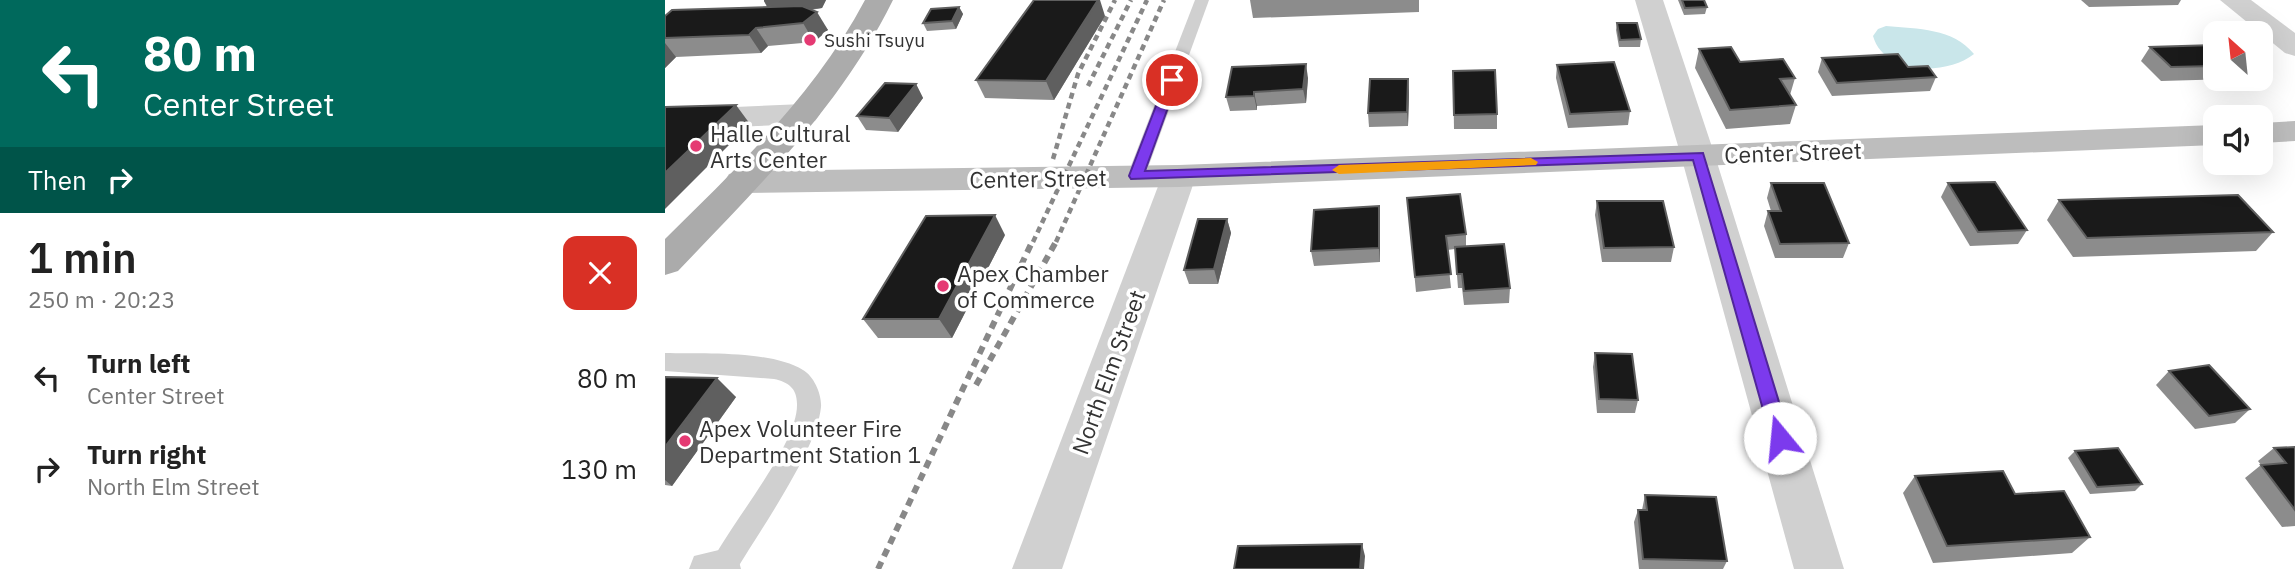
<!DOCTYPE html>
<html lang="en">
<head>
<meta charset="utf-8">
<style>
  :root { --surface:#fff; --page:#f2f2f2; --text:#222; --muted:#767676 }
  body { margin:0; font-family:"IBM Plex Sans",sans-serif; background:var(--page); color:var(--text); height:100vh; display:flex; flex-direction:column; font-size:26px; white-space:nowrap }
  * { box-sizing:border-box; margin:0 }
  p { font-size:23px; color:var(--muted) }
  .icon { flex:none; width:38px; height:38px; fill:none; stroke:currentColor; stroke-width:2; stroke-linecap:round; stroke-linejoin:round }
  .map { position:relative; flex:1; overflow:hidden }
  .side { display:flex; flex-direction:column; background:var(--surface); width:665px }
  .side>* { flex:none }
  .guide { background:#00695c; color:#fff; overflow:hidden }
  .needle { width:46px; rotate:333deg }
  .controls { position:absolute; left:1538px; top:21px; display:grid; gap:14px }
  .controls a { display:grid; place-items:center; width:70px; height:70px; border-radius:14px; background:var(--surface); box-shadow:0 7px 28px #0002; font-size:35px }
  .pin { position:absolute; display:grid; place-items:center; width:60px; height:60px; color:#fff; margin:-30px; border:4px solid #fff; border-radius:50%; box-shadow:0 2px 7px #0007 }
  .me { position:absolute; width:77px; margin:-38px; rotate:343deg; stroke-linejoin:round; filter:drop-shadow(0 0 5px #0008) }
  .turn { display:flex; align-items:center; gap:24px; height:147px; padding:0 28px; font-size:32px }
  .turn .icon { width:91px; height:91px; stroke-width:2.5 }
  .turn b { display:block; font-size:49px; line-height:60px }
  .then { display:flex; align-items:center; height:66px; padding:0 28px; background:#0003; gap:14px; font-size:26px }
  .round { display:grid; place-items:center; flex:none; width:74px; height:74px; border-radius:14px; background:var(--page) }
  .summary { display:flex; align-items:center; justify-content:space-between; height:119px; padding:0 28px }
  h1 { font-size:42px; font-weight:600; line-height:52px }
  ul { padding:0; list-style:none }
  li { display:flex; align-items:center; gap:21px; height:91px; padding:0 28px }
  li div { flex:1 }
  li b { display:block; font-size:26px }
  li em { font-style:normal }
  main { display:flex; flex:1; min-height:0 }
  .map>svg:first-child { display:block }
  .water { fill:#c9e6ea }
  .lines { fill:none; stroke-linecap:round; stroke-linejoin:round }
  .service { fill:#d0d0d0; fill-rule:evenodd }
  .pedestrian { fill:#d0d0d0; fill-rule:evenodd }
  .minor { fill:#d0d0d0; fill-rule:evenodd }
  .tertiary { fill:#d0d0d0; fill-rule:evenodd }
  .secondary { fill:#bdbdbd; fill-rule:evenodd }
  .primary { fill:#ababab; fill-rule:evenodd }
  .rail-far1 { stroke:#888; stroke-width:4.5; stroke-dasharray:6 4.5; stroke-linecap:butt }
  .rail { stroke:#888; stroke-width:6; stroke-dasharray:8 6; stroke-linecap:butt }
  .wall { fill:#8c8c8c }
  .shaded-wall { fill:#5f5f5f }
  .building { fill:#1a1a1a; stroke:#5f5f5f; stroke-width:2 }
  .route { fill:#7c3aed; stroke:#51269a; stroke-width:2 }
  .slow { fill:#f59e0b }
  .poi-dot { fill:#e53a73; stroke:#fff; stroke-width:2.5 }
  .labels { text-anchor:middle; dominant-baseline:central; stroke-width:7; stroke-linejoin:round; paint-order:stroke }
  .far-poi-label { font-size:19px; fill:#333; stroke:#fff; text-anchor:start }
  .poi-label { font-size:23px; fill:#333; stroke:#fff; text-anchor:start }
  .street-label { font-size:23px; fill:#333; stroke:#fff }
</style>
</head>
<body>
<main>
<section class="side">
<div class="guide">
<div class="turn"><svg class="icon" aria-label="left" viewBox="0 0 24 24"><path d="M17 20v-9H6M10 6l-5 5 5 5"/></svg><div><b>80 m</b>Center Street</div></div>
<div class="then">Then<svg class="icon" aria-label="right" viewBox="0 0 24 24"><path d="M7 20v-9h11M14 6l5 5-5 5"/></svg></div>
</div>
<div class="summary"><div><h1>1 min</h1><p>250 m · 20:23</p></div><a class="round" style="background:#d93025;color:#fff"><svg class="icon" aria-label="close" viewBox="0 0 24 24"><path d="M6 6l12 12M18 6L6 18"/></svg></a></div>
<ul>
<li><svg class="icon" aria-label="left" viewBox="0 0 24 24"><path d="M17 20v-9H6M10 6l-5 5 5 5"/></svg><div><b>Turn left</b><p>Center Street</p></div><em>80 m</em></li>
<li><svg class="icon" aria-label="right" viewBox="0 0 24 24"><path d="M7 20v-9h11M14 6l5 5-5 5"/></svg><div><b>Turn right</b><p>North Elm Street</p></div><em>130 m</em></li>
</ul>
</section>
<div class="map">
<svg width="1630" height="569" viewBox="0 0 1630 569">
  <rect width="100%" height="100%" fill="#fff"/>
  <!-- water -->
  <path class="water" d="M1221 26C1253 29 1288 28 1309 54 1281 76 1219 75 1208 36L1213 29Z"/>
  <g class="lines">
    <!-- service -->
    <g class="service">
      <path d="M530 0H544L480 176 478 180H464L462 176Z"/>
      <path d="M0 353C38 354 105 350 138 370 149 376 157 395 156 407 152 450 95 530 72 569H43C62 527 133 446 132 404 132 388 123 382 109 379L0 371Z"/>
    </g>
    <!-- pedestrian -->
    <path class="pedestrian" d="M58 549 72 554 76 569H24L29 556Z"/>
    <!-- minor -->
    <g class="minor">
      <path d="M970 0H998L1050 156 1179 569H1129L1016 156Z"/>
      <path d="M139 104 150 107 155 114 150 121 139 124 0 130V110Z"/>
      <path d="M514 165 526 168 531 176 397 569H347L497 176 502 168Z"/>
    </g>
    <!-- tertiary -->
    <path class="tertiary" d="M1555 0H1586L1630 33V56L1620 53Z"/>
    <!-- secondary -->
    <g class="secondary">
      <path d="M1630 121V141L1596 143V123Z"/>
      <path d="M1550 125V145L514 187 76 193 64 190 59 182 64 174 76 171 514 165Z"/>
    </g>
    <!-- primary -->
    <path class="primary" d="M200 0H228C176 106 93 187 13 271L0 275V239C75 165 150 94 200 0Z"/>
    <!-- rail-far1 -->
    <g class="rail-far1">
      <path d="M423 86 466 0"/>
      <path d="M388 159 413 74 450 0"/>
      <path d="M368 242 482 0"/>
      <path d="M391 242 499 0"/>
    </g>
    <!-- rail -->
    <g class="rail">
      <path d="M311 385 392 240"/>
      <path d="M213 569 368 240"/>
    </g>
  </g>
  <!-- wall -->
  <g class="wall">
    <path d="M99 0H161L157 8 146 10 163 30 149 42 103 46 96 53 11 57 0 68V16L102 7 99 1Z"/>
    <path d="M585 0H754V12L588 18Z"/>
    <path d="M1013 0H1039L1042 7 1040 14 1019 15Z"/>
    <path d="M1416 0H1516L1513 5 1424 7Z"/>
    <path d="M294 7 298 14 291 29 262 31 258 23Z"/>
    <path d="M440 16 389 100 320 98 311 80Z"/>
    <path d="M952 23 976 39 975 47H954L951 30Z"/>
    <path d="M1550 45V79H1566L1496 81 1476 61 1485 47Z"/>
    <path d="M1034 49 1075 62 1130 78 1125 95 1131 105 1125 124 1061 129 1030 68Z"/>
    <path d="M1157 58 1243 67 1271 77 1265 91 1167 96 1153 72Z"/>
    <path d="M892 65 965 111 963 125 903 128 891 78Z"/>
    <path d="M788 71 832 114V129H789Z"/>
    <path d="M643 78 641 103 592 106V110L565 111 561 97Z"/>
    <path d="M743 79 744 93 743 126 704 127 703 113Z"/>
    <path d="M251 84 258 98 233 132 201 130 192 116Z"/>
    <path d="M1106 183 1184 243 1178 258H1110L1099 226 1103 211H1106L1102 198Z"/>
    <path d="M1283 183 1362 230 1353 244 1305 246 1276 197Z"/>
    <path d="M742 198 801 234V246L845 288 844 303 799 305 797 288H793L790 249 782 250 786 288 751 292Z"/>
    <path d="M1394 200 1608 232 1591 251 1408 257 1382 220Z"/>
    <path d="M932 201 1009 247 1006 262H937L930 215Z"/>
    <path d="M562 219 566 233 553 284H524L519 270Z"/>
    <path d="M715 220V262L649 266 646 251Z"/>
    <path d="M340 235 287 338H213L198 319Z"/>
    <path d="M930 353 973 400 970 413H932L928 367Z"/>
    <path d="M1504 371 1585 409 1570 423 1530 429 1491 385Z"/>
    <path d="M0 377 71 397 7 486 0 485Z"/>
    <path d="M1630 447V526L1617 527 1580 478 1596 465 1593 461 1609 448Z"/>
    <path d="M1410 451 1477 484 1470 491 1425 494 1403 458Z"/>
    <path d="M1250 476 1350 494 1425 537 1407 553 1268 563 1238 493Z"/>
    <path d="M980 495 1062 561 1058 569H974L969 522 973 510H977Z"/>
  </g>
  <!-- shaded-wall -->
  <g class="shaded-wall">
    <path d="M99 0H161L157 8 107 14 99 1Z"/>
    <path d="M433 0H435L440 16 389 100 381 81Z"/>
    <path d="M294 7 298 14 291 29 287 21Z"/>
    <path d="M152 12 163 30 149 42 138 23Z"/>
    <path d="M91 28 103 46 96 53 84 35Z"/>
    <path d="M0 43 11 57 0 68Z"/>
    <path d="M641 64 643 78 641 103 638 89Z"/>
    <path d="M743 79 744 93 743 126 742 112Z"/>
    <path d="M251 84 258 98 233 132 224 118Z"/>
    <path d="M589 92 592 106V110L589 96Z"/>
    <path d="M71 105 85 124 0 209V173Z"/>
    <path d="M714 206 715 220V262L714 248Z"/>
    <path d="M330 215 340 235 287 338 274 319Z"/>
    <path d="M562 219 566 233 553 284 549 269Z"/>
    <path d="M52 378 71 397 7 486 0 480V447Z"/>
    <path d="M697 544 700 556 699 569H695Z"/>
  </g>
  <!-- building -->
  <g class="building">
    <path d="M369 0H433L381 81 311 80Z"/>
    <path d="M1017 0H1039L1042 7 1020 8Z"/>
    <path d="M137 6 152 12 138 23 91 28 84 35 0 38V16L7 10Z"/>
    <path d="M294 7 287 21 258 23 266 9Z"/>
    <path d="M952 23H972L976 39 955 40Z"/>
    <path d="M1550 45V66L1506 67 1485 47Z"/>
    <path d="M1066 47 1075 62 1118 59 1130 78 1115 79 1131 105 1065 110 1034 49Z"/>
    <path d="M1233 54 1243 67 1263 66 1271 77 1172 83 1157 58Z"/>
    <path d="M949 62 965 111 905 114 892 65Z"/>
    <path d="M641 64 638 89 589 92V96L561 97 567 67Z"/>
    <path d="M830 70 832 114 789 115 788 71Z"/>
    <path d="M705 79H743L742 112 703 113Z"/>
    <path d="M220 83 251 84 224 118 192 116Z"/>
    <path d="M71 105 0 173V107Z"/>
    <path d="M1330 182 1362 230 1313 232 1283 183Z"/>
    <path d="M1106 183H1159L1184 243 1115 244 1103 211H1116Z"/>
    <path d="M795 194 801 234 781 236 786 274 750 277 742 198Z"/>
    <path d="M1573 195 1608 232 1422 238 1394 200Z"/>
    <path d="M932 201H998L1009 247 939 248Z"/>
    <path d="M714 206V248L646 251 649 210Z"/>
    <path d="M330 215 274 319H198L261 216Z"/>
    <path d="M533 219H562L549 269 519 270Z"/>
    <path d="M839 244 845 288 799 291 797 274H792L790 247Z"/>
    <path d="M930 353 967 354 973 400 934 399Z"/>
    <path d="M1544 365 1585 409 1544 416 1504 371Z"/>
    <path d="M0 377 52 378 0 447Z"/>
    <path d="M1630 447V510L1596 465 1621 463 1609 448Z"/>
    <path d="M1453 448 1477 484 1432 487 1410 451Z"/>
    <path d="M1338 471 1350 494 1399 491 1425 537 1282 546 1250 476Z"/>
    <path d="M980 495 1051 497 1062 561 978 559 973 510H982Z"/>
    <path d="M697 544 695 569H569L573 546Z"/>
  </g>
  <!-- route -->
  <path class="route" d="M507 76 513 80 480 171 1038 153 1125 438 1122 444 1115 446 1109 444 1106 438 1028 160 466 179 464 176 501 80Z"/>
  <!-- slow -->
  <path class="slow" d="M866 158 873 162 871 165 674 174 667 170 674 165Z"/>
  <!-- markers -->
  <g class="poi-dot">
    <circle cx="145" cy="40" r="7"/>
    <circle cx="31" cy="146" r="7"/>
    <circle cx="278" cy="286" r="7"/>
    <circle cx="20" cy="441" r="7"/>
  </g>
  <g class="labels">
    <!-- far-poi labels -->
    <g class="far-poi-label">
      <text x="159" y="40">Sushi Tsuyu</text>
    </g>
    <!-- poi labels -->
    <g class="poi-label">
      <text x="45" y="133">Halle Cultural<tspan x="45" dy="26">Arts Center</tspan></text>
      <text x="292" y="273">Apex Chamber<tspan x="292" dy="26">of Commerce</tspan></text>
      <text x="34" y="428">Apex Volunteer Fire<tspan x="34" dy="26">Department Station 1</tspan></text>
    </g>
    <!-- street labels -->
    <g class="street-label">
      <text transform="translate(1128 152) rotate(-2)">Center Street</text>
      <text transform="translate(373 178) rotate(-1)">Center Street</text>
      <text transform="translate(443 372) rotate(-70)">North Elm Street</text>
    </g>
  </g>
</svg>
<div class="controls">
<a><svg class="needle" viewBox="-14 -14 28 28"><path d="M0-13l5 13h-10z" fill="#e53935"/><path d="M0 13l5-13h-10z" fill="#767676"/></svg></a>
<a><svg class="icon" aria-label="sound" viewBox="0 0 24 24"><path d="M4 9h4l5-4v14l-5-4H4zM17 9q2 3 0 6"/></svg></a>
</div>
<div class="pin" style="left:507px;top:80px;background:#d93025"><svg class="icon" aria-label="arrive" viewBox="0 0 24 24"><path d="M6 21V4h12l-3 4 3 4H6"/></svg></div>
<svg class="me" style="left:1115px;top:438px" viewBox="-20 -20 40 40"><circle r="19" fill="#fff"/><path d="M0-13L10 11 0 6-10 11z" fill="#7c3aed"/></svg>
</div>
</main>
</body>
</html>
